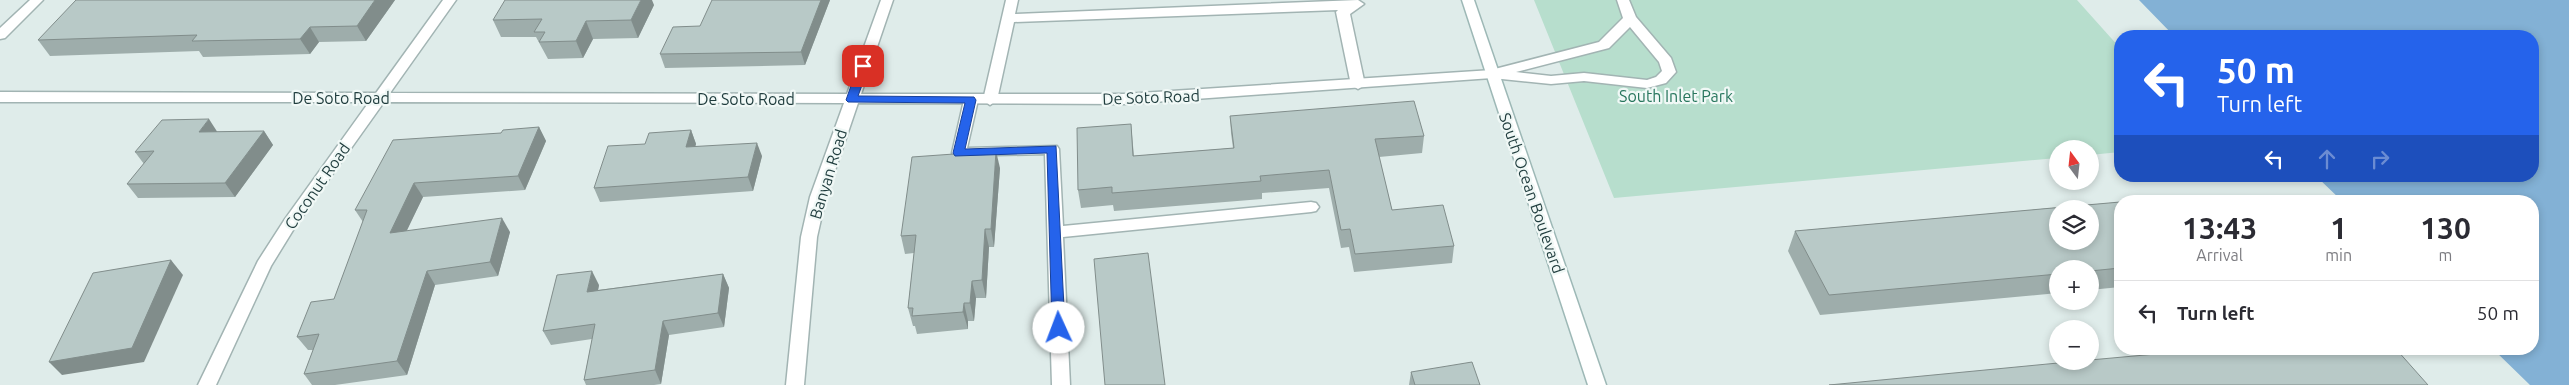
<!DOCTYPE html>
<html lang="en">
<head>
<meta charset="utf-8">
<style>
  :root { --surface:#fff; --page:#f7f7f7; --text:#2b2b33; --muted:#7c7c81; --line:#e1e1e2 }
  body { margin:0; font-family:Ubuntu,sans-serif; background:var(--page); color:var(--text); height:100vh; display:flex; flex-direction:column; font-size:19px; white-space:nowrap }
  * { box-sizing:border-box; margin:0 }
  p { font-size:16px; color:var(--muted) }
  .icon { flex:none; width:28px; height:28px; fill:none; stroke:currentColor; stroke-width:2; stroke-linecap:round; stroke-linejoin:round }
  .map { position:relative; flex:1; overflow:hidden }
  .panel { position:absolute; left:2114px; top:195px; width:425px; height:160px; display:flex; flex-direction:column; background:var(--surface); border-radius:20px; box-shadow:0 2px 8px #0003 }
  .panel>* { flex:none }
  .guide { position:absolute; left:2114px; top:30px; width:425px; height:152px; border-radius:20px; box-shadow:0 2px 8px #0003; background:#2563eb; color:#fff; overflow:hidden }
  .needle { width:32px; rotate:345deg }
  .tools { position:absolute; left:2049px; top:140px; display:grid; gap:10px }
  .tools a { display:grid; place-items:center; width:50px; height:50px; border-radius:50%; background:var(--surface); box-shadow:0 2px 8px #0003; font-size:25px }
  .pin { position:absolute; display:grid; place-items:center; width:42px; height:42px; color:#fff; margin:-21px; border-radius:10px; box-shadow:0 2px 8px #0006 }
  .me { position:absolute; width:55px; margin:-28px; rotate:358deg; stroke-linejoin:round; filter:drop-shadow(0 0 4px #0008) }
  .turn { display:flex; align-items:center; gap:18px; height:105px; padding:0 20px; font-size:22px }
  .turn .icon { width:65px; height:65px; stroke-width:2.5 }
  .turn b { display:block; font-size:35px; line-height:42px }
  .lanes { display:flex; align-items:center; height:48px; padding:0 20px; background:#0003; justify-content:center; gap:25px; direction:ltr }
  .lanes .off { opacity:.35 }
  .eta { display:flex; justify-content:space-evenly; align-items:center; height:85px; text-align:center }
  .eta b { font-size:30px; font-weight:700; line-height:35px }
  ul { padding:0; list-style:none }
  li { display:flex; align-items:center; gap:15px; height:65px; padding:0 20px; border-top:1px solid var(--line) }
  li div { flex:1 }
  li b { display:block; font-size:19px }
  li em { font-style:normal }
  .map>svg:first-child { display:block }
  .green { fill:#b7decd }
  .water { fill:#83b1d5 }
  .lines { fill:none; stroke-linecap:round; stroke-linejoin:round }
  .lane-casing { stroke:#a2b4b3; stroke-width:3 }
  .street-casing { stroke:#a2b4b3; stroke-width:3 }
  .secondary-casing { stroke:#9db8b6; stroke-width:3 }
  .lane { fill:#fff; fill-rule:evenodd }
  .street { fill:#fff; fill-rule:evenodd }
  .secondary { fill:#fff; fill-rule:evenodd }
  .wall { fill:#9eadab }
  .shaded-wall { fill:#818d8b }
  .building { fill:#b8c9c7; stroke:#818d8b; fill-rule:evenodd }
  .route { fill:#2563eb; stroke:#184099 }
  .labels { text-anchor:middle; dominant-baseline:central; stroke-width:4.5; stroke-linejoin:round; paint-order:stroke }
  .park-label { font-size:16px; fill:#27765d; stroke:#f0f8f6 }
  .street-label { font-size:16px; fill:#1f3c3d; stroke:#f0f8f6 }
</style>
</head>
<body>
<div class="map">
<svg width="2569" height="385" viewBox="0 0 2569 385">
  <rect width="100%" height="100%" fill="#dfecea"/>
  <!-- green -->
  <path class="green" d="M1534 0H2077L2120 48V152L2090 155V149H2058L2057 158 1614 198Z"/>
  <!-- water -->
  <path class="water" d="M2139 0H2569V385H2530L2493 349H2532V201H2342L2316 176H2532V36H2174Z"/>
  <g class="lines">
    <!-- lane casing -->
    <g class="lane-casing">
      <g id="lane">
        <path d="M1006 0H1018L1015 14 1358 0 1364 4 1350 14 1365 85 1358 89 1351 85 1336 12 1338 10 1014 22 997 100 990 105 983 100Z"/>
        <path d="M1617 0H1629L1636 17 1671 58 1676 72 1666 83 1647 88 1584 81 1551 84 1492 78 1485 74 1487 71 1599 42 1623 18ZM1630 27 1659 62 1662 71 1656 77 1647 80 1584 73 1551 76 1516 72 1609 48Z"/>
        <path d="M971 95 978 100 967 148 1057 146 1059 149 1063 226 1311 202 1316 203 1319 207 1316 211 1311 212 1063 237 1070 385H1052L1045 154 954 156 952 153 964 100Z"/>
      </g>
    </g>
    <!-- street casing -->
    <g class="street-casing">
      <g id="street">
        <path d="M30 0H43L5 38 0 39V28Z"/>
        <path d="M443 0H456L390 93 847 94 881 0H893L861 94H1125L1492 70 1499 74 1492 78 1125 104 858 103 826 197 817 237 804 385H786L801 237 810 197 844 103 384 102 295 227 271 266 216 385H198L258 261 285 219 369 102H0V92L376 93Z"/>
      </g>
    </g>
    <!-- secondary casing -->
    <g class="secondary-casing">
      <path id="secondary" d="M1462 0H1474L1606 385H1588Z"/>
    </g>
    <!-- lane -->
    <use href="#lane" class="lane"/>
    <!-- street -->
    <use href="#street" class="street"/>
    <!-- secondary -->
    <use href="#secondary" class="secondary"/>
  </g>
  <!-- wall -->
  <g class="wall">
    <path d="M395 0 366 41 319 42 310 54 203 57 199 51 50 56 38 40Z"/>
    <path d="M830 0 805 65 665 68 660 54 700 26Z"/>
    <path d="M654 5 638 38 593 39 583 58 548 59 536 37H501L493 20Z"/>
    <path d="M1230 116 1424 136 1422 153 1379 157 1392 210 1454 246 1452 263 1354 272 1349 247 1341 248 1329 188 1262 193V199L1114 211 1113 205 1081 208 1078 190 1131 124 1134 156 1233 148 1231 133Z"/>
    <path d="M539 127 546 141 525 190 423 197 406 231 510 232 498 276 435 285 407 375 335 385H312L304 374 313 350H308L297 337 334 299 363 222 355 210 501 133Z"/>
    <path d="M691 130 696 144 695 146 762 156 753 191 600 202 594 188Z"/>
    <path d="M264 131 273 145 235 197 138 198 127 184 144 164 135 152 217 132Z"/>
    <path d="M1000 168 994 247H989L986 298H976L974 321H968V329L917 334 915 326H913L908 308 914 253 905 254 901 236Z"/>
    <path d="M2120 202V287L2090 290V269H2058V293L1820 315 1788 251 1795 231Z"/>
    <path d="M723 274 729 288 724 327 669 335 661 384 654 385H586L584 380 592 339 551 345 543 331 599 285 598 290Z"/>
    <path d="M1411 372 1480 385H1409Z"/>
  </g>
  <!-- shaded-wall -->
  <g class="shaded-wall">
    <path d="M375 0H395L366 41 357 26Z"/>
    <path d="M641 0H652L654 5 638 38 631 20Z"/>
    <path d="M821 0H830L805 65 801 52Z"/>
    <path d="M586 21 593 39 583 58 576 41Z"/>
    <path d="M310 27 319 42 310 54 300 39Z"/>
    <path d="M209 119 218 133 199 132Z"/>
    <path d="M539 127 546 141 525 190 518 176Z"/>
    <path d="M691 130 696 144 691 161 686 147Z"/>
    <path d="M264 131 273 145 235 197 225 183Z"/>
    <path d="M757 143 762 156 753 191 748 177Z"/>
    <path d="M996 151 1000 168 994 247 991 229Z"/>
    <path d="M414 183 423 197 399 247 390 233Z"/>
    <path d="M502 218 510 232 498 276 490 262Z"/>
    <path d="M985 229 989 247 986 298 982 280Z"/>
    <path d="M171 260 183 275 144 362 62 375 49 362Z"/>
    <path d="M427 271 435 285 407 375 397 361Z"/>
    <path d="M592 271 599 285 595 306 587 292Z"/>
    <path d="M723 274 729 288 724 327 718 313Z"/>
    <path d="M972 281 976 298 974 321 970 303Z"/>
    <path d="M964 303 968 321V329L963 312Z"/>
    <path d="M663 321 669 335 661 384 655 370Z"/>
  </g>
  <!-- building -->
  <g class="building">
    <path d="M76 0H375L357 26 310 27 300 39 192 41 197 35 38 40Z"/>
    <path d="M505 0H641L631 20 586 21 576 41 539 42 545 32H534L542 19 493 20Z"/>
    <path d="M712 0H821L801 52 660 54 673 27 700 26Z"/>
    <path d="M1414 101 1424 136 1375 139 1392 210 1443 205 1454 246 1355 254 1350 229 1341 230 1329 170 1260 176 1261 181 1112 193V187L1078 190 1077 128 1131 124 1133 156 1234 148 1230 116Z"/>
    <path d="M209 119 199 132 264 131 225 183 127 184 154 151 135 152 162 120Z"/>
    <path d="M539 127 518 176 414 183 390 233 502 218 490 262 427 271 397 361 304 374 319 334 297 337 311 302 334 299 367 210H355L393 140 501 133 503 130Z"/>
    <path d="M691 130 686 147 757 143 748 177 594 188 608 146 645 144 649 133Z"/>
    <path d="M996 151 991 229H985L982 280 972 281 970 303H964L963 312 912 316 913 308H908L916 235 901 236 912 157Z"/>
    <path d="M2144 200 2145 201H2131Z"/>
    <path d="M2120 202V268L2090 271V269H2058V274L1829 295 1795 231ZM2058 209H2090V241H2058Z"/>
    <path d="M1148 253 1165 385H1105L1094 259Z"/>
    <path d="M171 260 132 348 49 362 93 273Z"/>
    <path d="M592 271 587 292 723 274 718 313 663 321 655 370 584 380 595 324 543 331 557 275Z"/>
    <path d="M2211 349H2396L2428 385H1829L2079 361H2090V360Z"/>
    <path d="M1472 362 1480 385H1415L1411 372Z"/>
  </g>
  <!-- route -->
  <path class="route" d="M863 63 869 66 858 96 974 97 976 100 965 149 1056 146 1065 328 1063 331 1059 332 1052 328 1047 153 955 156 953 153 965 103 848 102 846 100 858 66Z"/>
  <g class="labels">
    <!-- park labels -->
    <g class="park-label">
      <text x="1676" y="96">South Inlet Park</text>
    </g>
    <!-- street labels -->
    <g class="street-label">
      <text transform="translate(1151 97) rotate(-2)">De Soto Road</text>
      <text x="341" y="98">De Soto Road</text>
      <text x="746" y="99">De Soto Road</text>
      <text transform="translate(828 174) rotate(-73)">Banyan Road</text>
      <text transform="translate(317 186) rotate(-55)">Coconut Road</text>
      <text transform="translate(1532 193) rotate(71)">South Ocean Boulevard</text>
    </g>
  </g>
</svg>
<div class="tools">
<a><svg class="needle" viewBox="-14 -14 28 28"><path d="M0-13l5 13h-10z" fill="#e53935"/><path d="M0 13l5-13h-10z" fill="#7c7c81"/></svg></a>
<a><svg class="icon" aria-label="layers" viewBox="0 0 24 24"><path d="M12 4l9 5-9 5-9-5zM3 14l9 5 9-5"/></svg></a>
<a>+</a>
<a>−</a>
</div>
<div class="pin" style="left:863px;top:66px;background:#d93025"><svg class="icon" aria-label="arrive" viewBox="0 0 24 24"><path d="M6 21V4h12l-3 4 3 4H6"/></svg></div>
<svg class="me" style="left:1059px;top:328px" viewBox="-20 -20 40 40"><circle r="19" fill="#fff"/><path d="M0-13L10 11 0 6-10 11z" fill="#2563eb"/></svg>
<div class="guide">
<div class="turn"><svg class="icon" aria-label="left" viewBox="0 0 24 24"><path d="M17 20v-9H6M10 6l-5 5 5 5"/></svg><div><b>50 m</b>Turn left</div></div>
<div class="lanes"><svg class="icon" aria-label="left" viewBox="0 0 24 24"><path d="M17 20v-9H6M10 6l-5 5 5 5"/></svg><svg class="icon off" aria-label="ahead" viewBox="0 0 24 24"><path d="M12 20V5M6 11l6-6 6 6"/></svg><svg class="icon off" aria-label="right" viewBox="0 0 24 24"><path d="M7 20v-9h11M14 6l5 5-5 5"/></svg></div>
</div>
<section class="panel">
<div class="eta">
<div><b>13:43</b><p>Arrival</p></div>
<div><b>1</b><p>min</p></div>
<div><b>130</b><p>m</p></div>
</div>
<ul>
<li><svg class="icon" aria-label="left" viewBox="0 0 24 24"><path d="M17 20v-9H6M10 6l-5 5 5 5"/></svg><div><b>Turn left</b></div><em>50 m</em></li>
</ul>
</section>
</div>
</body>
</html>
